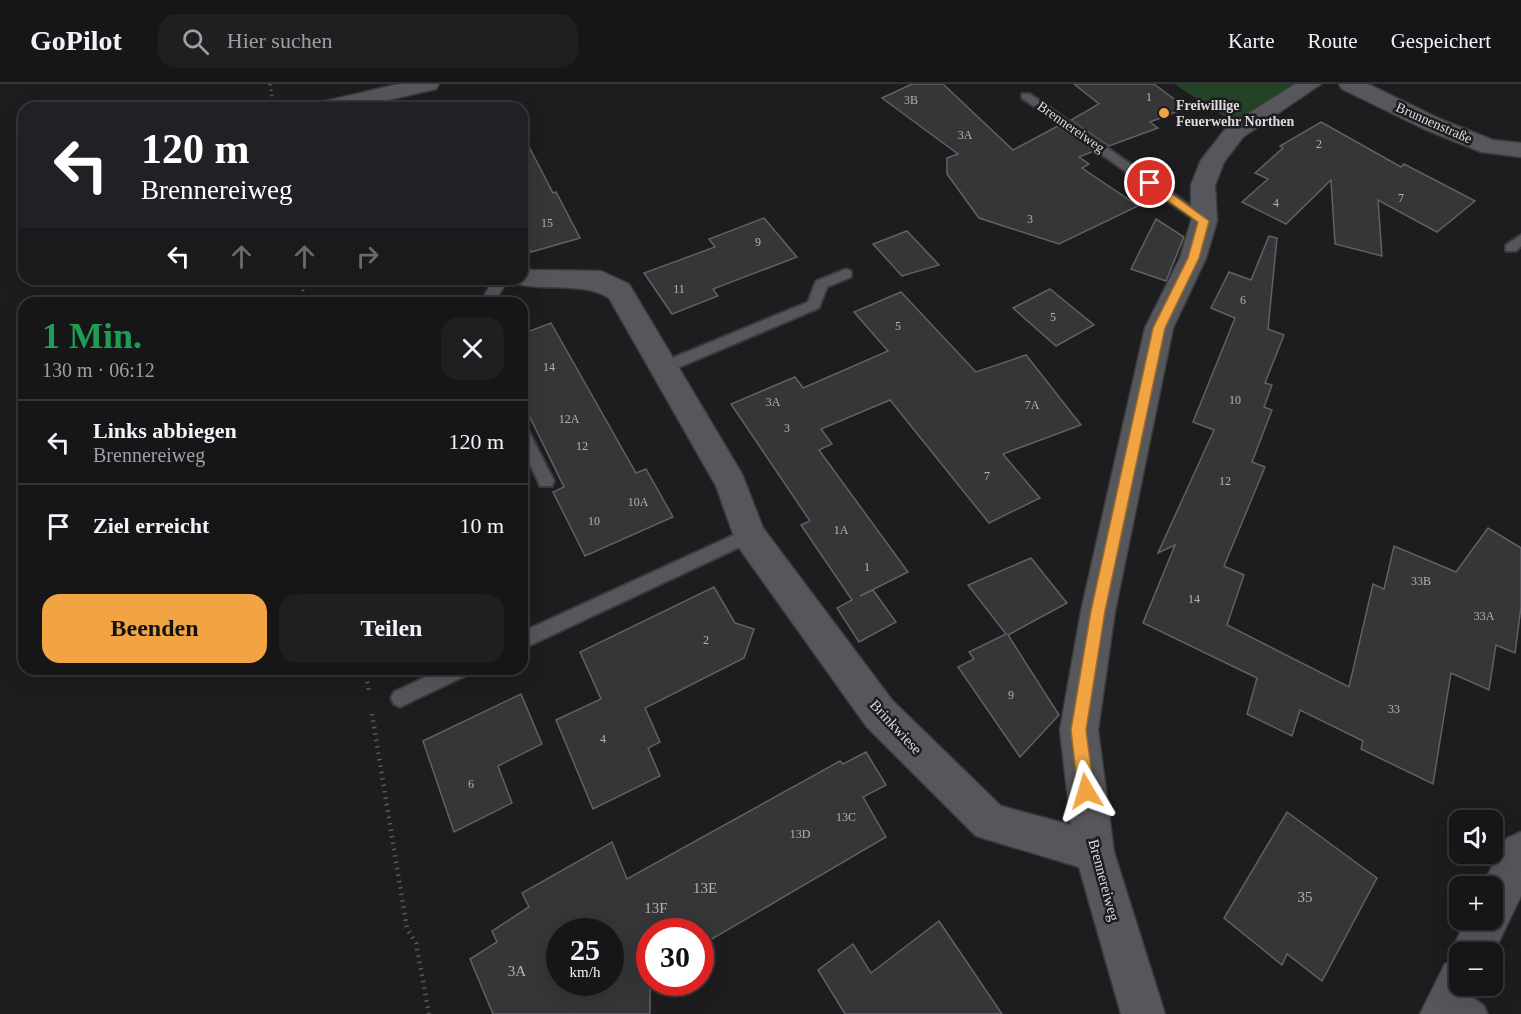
<!DOCTYPE html>
<html lang="de">
<head>
<meta charset="utf-8">
<style>
  :root { --surface:#161618; --page:#1f1f21; --text:#f1f3f6; --muted:#9e9fa2; --line:#353537; --accent:#f3a442 }
  body { margin:0; font-family:"Times New Roman",serif; background:var(--page); color:var(--text); height:100vh; display:flex; flex-direction:column; font-size:22px; white-space:nowrap }
  * { box-sizing:border-box; margin:0 }
  p { font-size:20px; color:var(--muted) }
  .icon { flex:none; width:33px; height:33px; fill:none; stroke:currentColor; stroke-width:2; stroke-linecap:round; stroke-linejoin:round }
  .map { position:relative; flex:1; overflow:hidden }
  .drawer { position:absolute; left:18px; top:213px; width:510px; height:378px; display:flex; flex-direction:column; background:var(--surface); border-radius:18px; box-shadow:0 6px 24px #0002,0 0 0 2px var(--line) }
  .drawer>* { flex:none }
  .banner { position:absolute; left:18px; top:18px; width:510px; height:183px; border-radius:18px; box-shadow:0 6px 24px #0002,0 0 0 2px var(--line); background:#202124; color:#fff; overflow:hidden }
  .controls { position:absolute; left:1449px; top:726px; display:grid; gap:12px }
  .controls a { display:grid; place-items:center; width:54px; height:54px; border-radius:12px; background:var(--surface); box-shadow:0 6px 24px #0002,0 0 0 2px var(--line); font-size:30px }
  .speed { position:absolute; left:546px; top:834px; display:flex; gap:12px; font-size:30px; font-weight:700; text-align:center }
  .speed>* { display:grid; place-content:center; width:78px; height:78px; border-radius:50%; background:var(--surface); box-shadow:0 6px 24px #0002,0 0 0 2px var(--line); line-height:1 }
  .speed small { font-size:15px; font-weight:400 }
  .speed .limit { border:9px solid #d22; background:#fff; color:#111 }
  .pin { position:absolute; display:grid; place-items:center; width:51px; height:51px; color:#fff; margin:-26px; border:3px solid #fff; border-radius:50%; box-shadow:0 2px 6px #0007 }
  .me { position:absolute; width:66px; margin:-33px; rotate:353deg; stroke-linejoin:round; filter:drop-shadow(0 0 4px #0008) }
  .turn { display:flex; align-items:center; gap:21px; height:126px; padding:0 24px; font-size:27px }
  .turn .icon { width:78px; height:78px; stroke-width:2.5 }
  .turn b { display:block; font-size:42px; line-height:51px }
  .lanes { display:flex; align-items:center; height:57px; padding:0 24px; background:#0003; justify-content:center; gap:30px; direction:ltr }
  .lanes .off { opacity:.35 }
  .round { display:grid; place-items:center; flex:none; width:63px; height:63px; border-radius:18px; background:var(--page) }
  .headline { display:flex; align-items:center; justify-content:space-between; height:102px; padding:0 24px }
  h1 { font-size:36px; font-weight:700; line-height:45px; color:#1e9e55 }
  .action { display:flex; gap:12px; margin-top:auto; padding:12px 24px }
  .action a { flex:1; height:69px; border-radius:18px; background:var(--accent); color:#111; font-size:24px; font-weight:700; line-height:69px; text-align:center }
  .action a+a { background:var(--page); color:var(--text) }
  ul { padding:0; list-style:none }
  li { display:flex; align-items:center; gap:18px; height:84px; padding:0 24px; border-top:2px solid var(--line) }
  li div { flex:1 }
  li b { display:block; font-size:22px }
  li em { font-style:normal }
  header { display:flex; align-items:center; gap:36px; box-sizing:border-box; height:84px; padding:0 30px; background:var(--surface); border-bottom:2px solid var(--line) }
  header strong { font-size:28px }
  nav { display:flex; gap:33px; margin-inline-start:auto; font-size:21px }
  .search { width:420px; height:54px; background:var(--page); display:flex; align-items:center; gap:15px; box-sizing:border-box; padding:0 21px; border-radius:18px; color:var(--muted); font-size:22px }
  .map>svg:first-child { display:block }
  .green { fill:#234326 }
  .building { fill:#353638; stroke:#606164; stroke-width:1.5; fill-rule:evenodd }
  .lines { fill:none; stroke-linecap:round; stroke-linejoin:round }
  .lane-casing { stroke:#3a3b3c; stroke-width:4 }
  .street-casing { stroke:#3a3b3c; stroke-width:3 }
  .secondary-casing { stroke:#3a3b3c; stroke-width:3 }
  .path-far1 { stroke:#5a5a5d; stroke-width:3; stroke-dasharray:1.5 4; stroke-linecap:butt }
  .path { stroke:#5a5a5d; stroke-width:4.5; stroke-dasharray:1.5 5; stroke-linecap:butt }
  .lane { fill:#56575a; fill-rule:evenodd }
  .street { fill:#56575a; fill-rule:evenodd }
  .secondary { fill:#56575a; fill-rule:evenodd }
  .route { fill:#f3a442; stroke:#9e6b2b; stroke-width:1.5 }
  .poi-dot { fill:#f3a442; stroke:#1d1d20; stroke-width:2 }
  .labels { text-anchor:middle; dominant-baseline:central; stroke-width:5; stroke-linejoin:round; paint-order:stroke }
  .number-label { font-size:12px; fill:#b2b2b4 }
  .far-poi-label { font-size:14px; font-weight:bold; fill:#dbdbdd; stroke:#1d1d20; text-anchor:start }
  .far-street-label { font-size:14px; fill:#dbdbdd; stroke:#1d1d20 }
  .street-label { font-size:15px; fill:#dbdbdd; stroke:#1d1d20 }
  .near-number-label { font-size:15px; fill:#b2b2b4 }
</style>
</head>
<body>
<header>
<strong>GoPilot</strong>
<div class="search"><svg class="icon" aria-label="search" viewBox="0 0 24 24"><circle cx="10" cy="10" r="6"/><path d="M15 15l6 6"/></svg>Hier suchen</div>
<nav><a>Karte</a><a>Route</a><a>Gespeichert</a></nav>
</header>
<div class="map">
<svg width="1521" height="930" viewBox="0 0 1521 930">
  <rect width="100%" height="100%" fill="#1d1d20"/>
  <!-- green -->
  <path class="green" d="M1174 0H1300L1236 40Z"/>
  <!-- building -->
  <g class="building">
    <path d="M912 0H943L1013 66 1058 42 1094 67 1079 73 1089 80 1082 84 1138 122 1059 160 979 134 947 90V74L958 70 882 14Z"/>
    <path d="M1074 0H1154L1186 24 1150 38 1158 44 1109 62 1071 36 1099 20Z"/>
    <path d="M1321 38 1401 83 1404 80 1475 117 1437 148 1378 116 1382 172 1335 160 1331 96 1286 140 1242 118 1268 95 1255 89 1283 64 1280 62Z"/>
    <path d="M522 49 553 109 556 108 580 154 531 168 522 148Z"/>
    <path d="M764 134 797 173 713 205 718 212 672 230 644 189 715 163 709 155Z"/>
    <path d="M1156 135 1184 153 1166 197 1131 185Z"/>
    <path d="M907 147 939 181 902 192 873 160Z"/>
    <path d="M1269 152 1277 154 1268 245 1284 251 1265 299 1272 301 1264 323 1272 326 1252 378 1265 383 1224 482 1244 491 1227 541 1349 603 1373 500 1384 505 1394 462 1456 488 1488 444 1521 464V523L1515 569 1496 561 1489 606 1451 589 1433 700 1361 665 1363 657 1300 626 1292 652 1247 630 1257 594 1143 539 1175 461 1158 469 1214 346 1193 338 1235 234 1211 224 1229 188 1251 196Z"/>
    <path d="M1050 205 1094 241 1056 262 1013 224Z"/>
    <path d="M901 208 976 288 1026 271 1081 341 1003 370 1040 414 989 439 890 316 821 345 832 360 819 366 908 488 860 512 873 506 896 538 859 558 837 524 852 516 801 441 810 437 731 320 795 293 803 304 888 267 854 228Z"/>
    <path d="M551 239 636 389 646 385 673 433 585 472 553 408 564 403 522 317V250Z"/>
    <path d="M1031 474 1067 519 1008 551 1059 631 1020 673 958 583 974 575 969 568 1006 550 968 501Z"/>
    <path d="M714 503 735 539 754 545 744 574 645 624 660 658 648 664 660 692 593 725 556 636 601 615 580 568Z"/>
    <path d="M521 610 542 660 498 682 512 719 454 748 423 657Z"/>
    <path d="M866 668 886 701 863 713 886 753 700 862V848H650V930H493L470 875 497 858 492 847 529 823 522 809 612 758 627 795 840 677 843 680ZM560 848H610V898H560Z"/>
    <path d="M1287 728 1377 794 1322 897 1287 870 1282 881 1224 834Z"/>
    <path d="M939 837 1002 930H845L818 886 853 860 871 889Z"/>
  </g>
  <g class="lines">
    <!-- lane casing -->
    <g class="lane-casing">
      <g id="lane">
        <path d="M1022 10H1030L1208 134V140H1200L1022 14Z"/>
        <path d="M1521 151V162L1516 167H1506V161Z"/>
        <path d="M846 185 851 187V193L827 203 819 224 670 287 665 288 658 283 660 279 808 218 816 197Z"/>
        <path d="M494 195H508L494 219H480Z"/>
        <path d="M522 342 527 344 554 397 552 402H540L538 397 522 364Z"/>
        <path d="M749 444 755 446 757 451 755 456 522 565V548Z"/>
        <path d="M442 585H470L467 591 406 620 400 623 394 620 391 614 394 608Z"/>
        <path d="M1453 899 1484 922 1487 930H1459L1445 918 1442 910 1445 902Z"/>
      </g>
    </g>
    <!-- street casing -->
    <g class="street-casing">
      <g id="street">
        <path d="M399 0H439L436 5 354 24H314L317 19Z"/>
        <path d="M1295 0H1321L1243 53 1224 78 1215 101 1217 137 1206 174 1173 244 1115 527 1098 646 1114 768 1165 930H1121L1079 783 976 752 866 642 737 461 716 402 609 214C582 197 544 208 513 199L510 195H522V183L532 186 601 187 629 200 742 390 763 444 892 616 1001 722 1071 741 1060 646 1081 527 1145 244 1180 174 1191 137V101L1201 76 1227 43Z"/>
        <path d="M1339 0H1368L1440 35 1493 56 1521 59V73L1481 68 1424 45 1342 5Z"/>
      </g>
    </g>
    <!-- secondary casing -->
    <g class="secondary-casing">
      <path id="secondary" d="M1521 748V812L1492 872V868H1460V902H1479L1465 930H1420L1445 880 1454 876 1451 868 1466 836H1492V802H1482L1507 754Z"/>
    </g>
    <!-- path-far1 -->
    <g class="path-far1">
      <path d="M270 0 274 24"/>
      <path d="M301 195 305 219"/>
    </g>
    <!-- path -->
    <g class="path">
      <path d="M365 585 369 608"/>
      <path d="M372 630 407 845 416 859 429 930"/>
    </g>
    <!-- lane -->
    <use href="#lane" class="lane"/>
    <!-- street -->
    <use href="#street" class="street"/>
    <!-- secondary -->
    <use href="#secondary" class="secondary"/>
  </g>
  <!-- route -->
  <path class="route" d="M1147 97H1154L1209 137 1199 174 1165 244 1105 527 1086 646 1094 707 1092 713 1086 715 1081 713 1078 707 1071 646 1091 527 1153 244 1188 174 1198 138 1147 102Z"/>
  <!-- markers -->
  <circle class="poi-dot" cx="1164" cy="29" r="6"/>
  <g class="labels">
    <!-- number labels -->
    <g class="number-label">
      <text x="1149" y="13">1</text>
      <text x="911" y="16">3B</text>
      <text x="965" y="51">3A</text>
      <text x="1319" y="60">2</text>
      <text x="1401" y="114">7</text>
      <text x="1276" y="119">4</text>
      <text x="1030" y="135">3</text>
      <text x="547" y="139">15</text>
      <text x="758" y="158">9</text>
      <text x="679" y="205">11</text>
      <text x="1243" y="216">6</text>
      <text x="1053" y="233">5</text>
      <text x="898" y="242">5</text>
      <text x="549" y="283">14</text>
      <text x="1235" y="316">10</text>
      <text x="773" y="318">3A</text>
      <text x="1032" y="321">7A</text>
      <text x="569" y="335">12A</text>
      <text x="787" y="344">3</text>
      <text x="582" y="362">12</text>
      <text x="987" y="392">7</text>
      <text x="1225" y="397">12</text>
      <text x="638" y="418">10A</text>
      <text x="594" y="437">10</text>
      <text x="841" y="446">1A</text>
      <text x="867" y="483">1</text>
      <text x="1421" y="497">33B</text>
      <text x="1194" y="515">14</text>
      <text x="1484" y="532">33A</text>
      <text x="706" y="556">2</text>
      <text x="1011" y="611">9</text>
      <text x="1394" y="625">33</text>
      <text x="603" y="655">4</text>
      <text x="471" y="700">6</text>
      <text x="846" y="733">13C</text>
      <text x="800" y="750">13D</text>
    </g>
    <!-- far-poi labels -->
    <g class="far-poi-label">
      <text x="1176" y="21">Freiwillige<tspan x="1176" dy="16">Feuerwehr Northen</tspan></text>
    </g>
    <!-- far-street labels -->
    <g class="far-street-label">
      <text transform="translate(1434 39) rotate(24)">Brunnenstraße</text>
      <text transform="translate(1071 43) rotate(35)">Brennereiweg</text>
    </g>
    <!-- street labels -->
    <g class="street-label">
      <text transform="translate(896 643) rotate(47)">Brinkwiese</text>
      <text transform="translate(1104 796) rotate(75)">Brennereiweg</text>
    </g>
    <!-- near-number labels -->
    <g class="near-number-label">
      <text x="705" y="804">13E</text>
      <text x="1305" y="813">35</text>
      <text x="656" y="824">13F</text>
      <text x="517" y="887">3A</text>
    </g>
  </g>
</svg>
<div class="controls">
<a><svg class="icon" aria-label="sound" viewBox="0 0 24 24"><path d="M4 9h4l5-4v14l-5-4H4zM17 9q2 3 0 6"/></svg></a>
<a>+</a>
<a>−</a>
</div>
<div class="speed"><div>25<small>km/h</small></div><div class="limit">30</div></div>
<div class="pin" style="left:1150px;top:99px;background:#d93025"><svg class="icon" aria-label="arrive" viewBox="0 0 24 24"><path d="M6 21V4h12l-3 4 3 4H6"/></svg></div>
<svg class="me" style="left:1086px;top:707px" viewBox="-20 -20 40 40"><path d="M0-17L14 15 0 8-14 15z" fill="#f3a442" stroke="#fff" stroke-width="4"/></svg>
<div class="banner">
<div class="turn"><svg class="icon" aria-label="left" viewBox="0 0 24 24"><path d="M17 20v-9H6M10 6l-5 5 5 5"/></svg><div><b>120 m</b>Brennereiweg</div></div>
<div class="lanes"><svg class="icon" aria-label="left" viewBox="0 0 24 24"><path d="M17 20v-9H6M10 6l-5 5 5 5"/></svg><svg class="icon off" aria-label="ahead" viewBox="0 0 24 24"><path d="M12 20V5M6 11l6-6 6 6"/></svg><svg class="icon off" aria-label="ahead" viewBox="0 0 24 24"><path d="M12 20V5M6 11l6-6 6 6"/></svg><svg class="icon off" aria-label="right" viewBox="0 0 24 24"><path d="M7 20v-9h11M14 6l5 5-5 5"/></svg></div>
</div>
<section class="drawer">
<div class="headline"><div><h1>1 Min.</h1><p>130 m · 06:12</p></div><a class="round"><svg class="icon" aria-label="close" viewBox="0 0 24 24"><path d="M6 6l12 12M18 6L6 18"/></svg></a></div>
<ul>
<li><svg class="icon" aria-label="left" viewBox="0 0 24 24"><path d="M17 20v-9H6M10 6l-5 5 5 5"/></svg><div><b>Links abbiegen</b><p>Brennereiweg</p></div><em>120 m</em></li>
<li><svg class="icon" aria-label="arrive" viewBox="0 0 24 24"><path d="M6 21V4h12l-3 4 3 4H6"/></svg><div><b>Ziel erreicht</b></div><em>10 m</em></li>
</ul>
<div class="action"><a>Beenden</a><a>Teilen</a></div>
</section>
</div>
</body>
</html>
